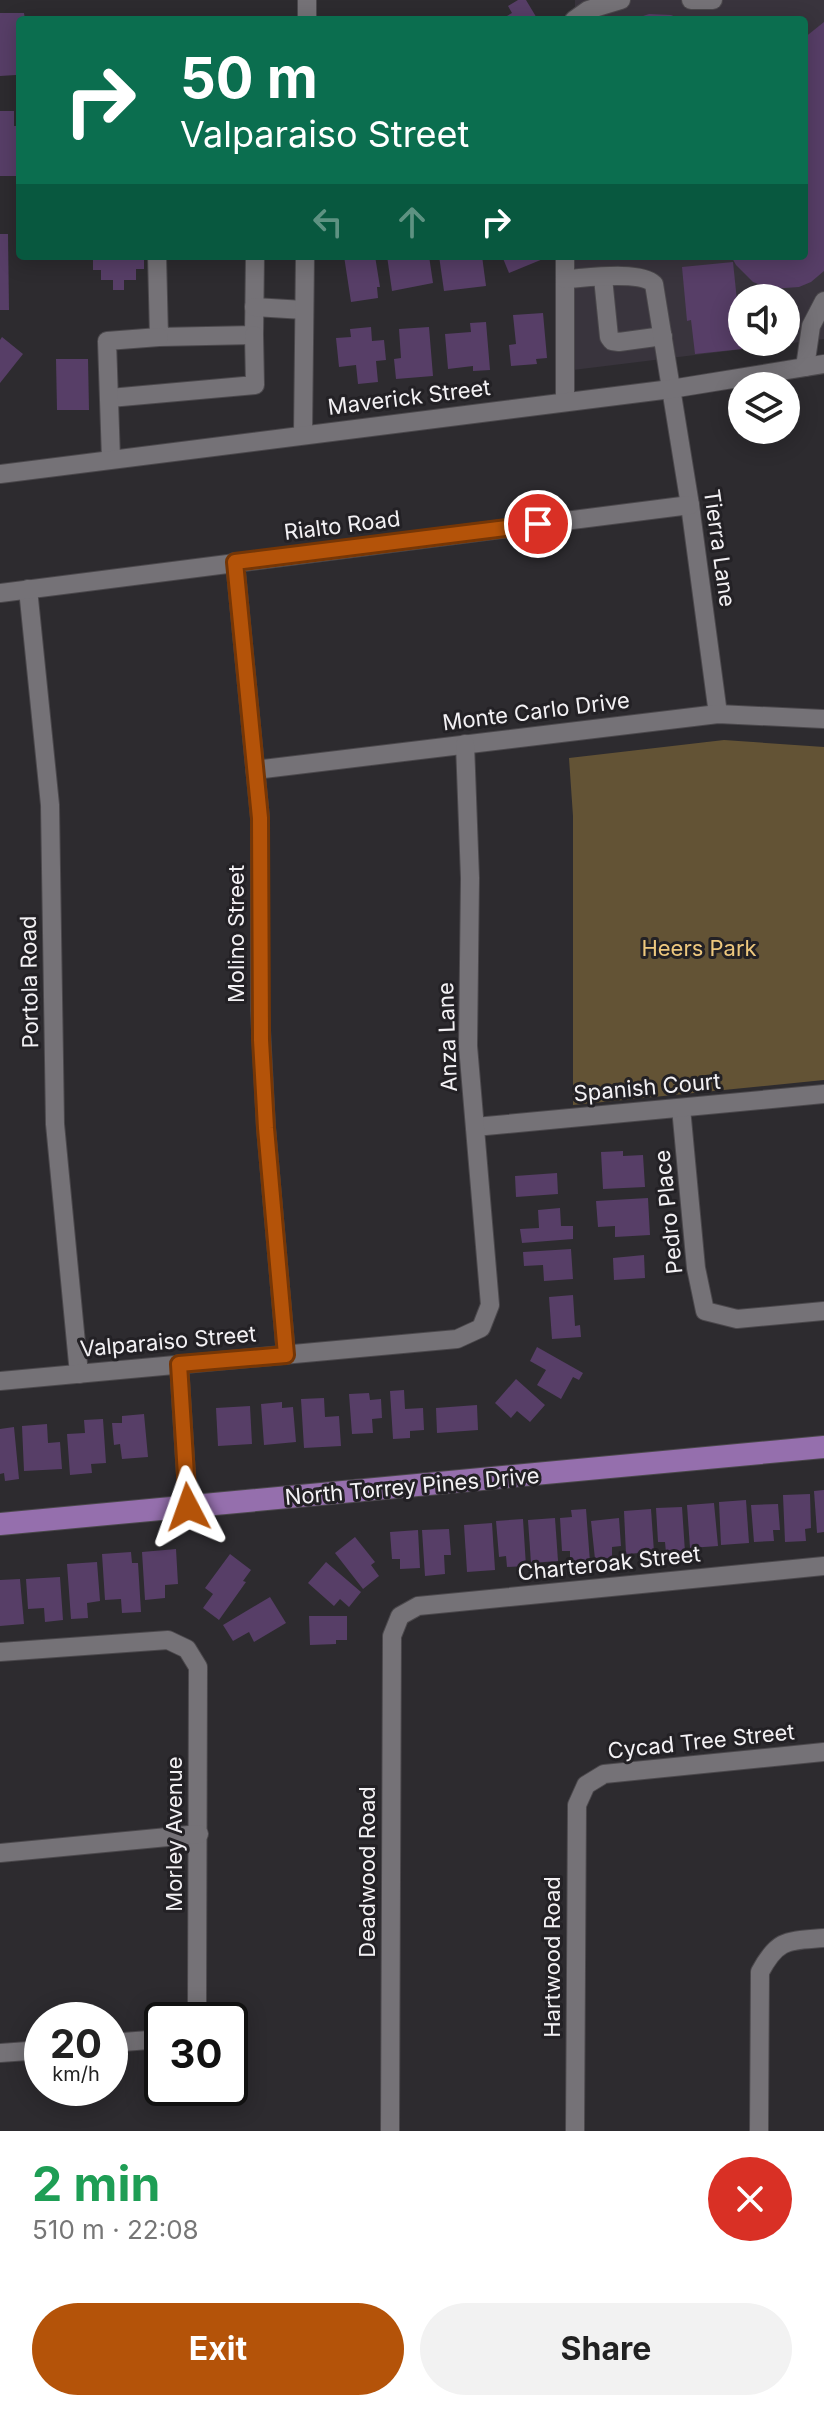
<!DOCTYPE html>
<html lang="en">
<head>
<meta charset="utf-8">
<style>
  :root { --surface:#fff; --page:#f2f2f2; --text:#222; --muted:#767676; --accent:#b45309 }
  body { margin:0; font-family:Inter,sans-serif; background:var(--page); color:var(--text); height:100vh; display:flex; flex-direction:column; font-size:30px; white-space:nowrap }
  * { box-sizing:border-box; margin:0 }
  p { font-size:26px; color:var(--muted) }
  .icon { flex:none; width:44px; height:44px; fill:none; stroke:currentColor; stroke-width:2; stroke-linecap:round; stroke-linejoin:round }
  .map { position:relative; height:2131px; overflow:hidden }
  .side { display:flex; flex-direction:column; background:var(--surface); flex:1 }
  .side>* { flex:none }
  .guide { position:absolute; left:16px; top:16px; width:792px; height:244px; border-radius:8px; box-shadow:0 4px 20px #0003; background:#0b6e4f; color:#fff; overflow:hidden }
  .controls { position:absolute; left:728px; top:284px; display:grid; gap:16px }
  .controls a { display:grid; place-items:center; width:72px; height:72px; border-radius:50%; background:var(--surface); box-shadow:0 4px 20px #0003; font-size:40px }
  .speed { position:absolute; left:24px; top:2002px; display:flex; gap:16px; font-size:40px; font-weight:700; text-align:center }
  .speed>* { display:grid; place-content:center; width:104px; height:104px; border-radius:50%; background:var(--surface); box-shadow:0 4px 20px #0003; line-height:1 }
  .speed small { font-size:20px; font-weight:400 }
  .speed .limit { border:4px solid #111; border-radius:12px; background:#fff; color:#111 }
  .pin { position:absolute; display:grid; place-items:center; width:68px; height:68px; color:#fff; margin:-34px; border:4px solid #fff; border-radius:50%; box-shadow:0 2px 8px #0007 }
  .me { position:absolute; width:88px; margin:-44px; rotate:356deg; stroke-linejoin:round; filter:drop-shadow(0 0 6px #0008) }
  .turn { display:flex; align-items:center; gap:28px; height:168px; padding:0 32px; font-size:36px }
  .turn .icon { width:104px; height:104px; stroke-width:2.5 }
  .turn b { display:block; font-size:56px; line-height:68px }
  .lanes { display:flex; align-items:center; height:76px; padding:0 32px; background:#0003; justify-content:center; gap:40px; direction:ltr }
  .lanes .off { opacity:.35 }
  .round { display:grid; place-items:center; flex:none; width:84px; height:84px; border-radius:42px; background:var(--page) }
  .overview { display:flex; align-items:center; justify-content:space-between; height:136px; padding:0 32px }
  h1 { font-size:48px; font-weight:700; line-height:60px; color:#1e9e55 }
  .cta { display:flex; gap:16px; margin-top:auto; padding:16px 32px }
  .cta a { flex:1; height:92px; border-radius:48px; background:var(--accent); color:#fff; font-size:32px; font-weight:700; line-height:92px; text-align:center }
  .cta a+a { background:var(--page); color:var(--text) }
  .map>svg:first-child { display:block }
  .built { fill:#39343d; fill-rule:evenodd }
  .green { fill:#635335 }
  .building { fill:#573e67 }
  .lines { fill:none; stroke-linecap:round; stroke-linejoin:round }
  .minor-casing { stroke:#4b484c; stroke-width:20 }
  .major-casing { stroke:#4b484c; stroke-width:24 }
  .minor { stroke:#757277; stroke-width:18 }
  .major { stroke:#956fad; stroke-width:22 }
  .route-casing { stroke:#753606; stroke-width:20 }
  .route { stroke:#b45309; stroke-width:14 }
  .labels { text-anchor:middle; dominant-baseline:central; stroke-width:6; stroke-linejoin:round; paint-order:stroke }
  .street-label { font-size:22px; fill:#f3f1f4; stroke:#232125 }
  .park-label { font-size:22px; fill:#eec87e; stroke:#232125 }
</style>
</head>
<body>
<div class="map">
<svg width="824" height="2131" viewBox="0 0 824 2131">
  <rect width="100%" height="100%" fill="#2d2b2f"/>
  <!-- built -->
  <path class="built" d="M575 0H824V339L573 370 574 256H804V20H575ZM742 298H786V342H742Z"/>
  <!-- green -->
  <path class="green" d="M724 740 824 747V1080L573 1105V816L569 758Z"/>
  <!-- building -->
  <g class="building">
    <path d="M518 0H526L538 20H500L512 13 508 6Z"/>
    <path d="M0 13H24L25 20H20V60H16V75L0 76Z"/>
    <path d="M649 14 671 15 683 20H631Z"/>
    <path d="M824 22V271L811 282 799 287 771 289 753 282 736 265 731 256H804V38Z"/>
    <path d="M0 111H14V126H19L20 176H0Z"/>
    <path d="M0 234H8L9 310H0Z"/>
    <path d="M93 256H144V269H136V280H124V290H113V280H101V270H93Z"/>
    <path d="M344 256H375L380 287H377L378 298 351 302Z"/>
    <path d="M387 256H429L433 283 392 291Z"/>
    <path d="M439 256H482L486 286 444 291Z"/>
    <path d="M502 256H541L543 259 509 273Z"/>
    <path d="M733 262 742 349 695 354 691 320 687 321 682 267Z"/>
    <path d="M543 313 547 358 536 359 537 364 511 366 509 345 516 344 513 315Z"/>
    <path d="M486 322 490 370 473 371V366L448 369 445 334 471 332 470 323Z"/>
    <path d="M371 327 372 341 384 340 386 360 376 361 378 382 358 384 356 365 339 367 336 338 351 337 350 329Z"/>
    <path d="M429 327 433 376 396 379 394 359 401 358 399 329Z"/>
    <path d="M2 337 23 354 0 383V340Z"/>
    <path d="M56 359H88L89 410H57Z"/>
    <path d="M623 1151V1156L643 1155 645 1187 603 1189 601 1152Z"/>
    <path d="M557 1173 558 1194 516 1197 515 1176Z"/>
    <path d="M648 1198 650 1235 615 1237V1226L598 1227 596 1201Z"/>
    <path d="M560 1208 561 1226H573V1239L522 1243 520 1229 539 1228 538 1210Z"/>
    <path d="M571 1249 573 1279 544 1281 543 1265 524 1266 523 1252Z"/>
    <path d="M644 1255 645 1278 614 1280 613 1258Z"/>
    <path d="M573 1295 575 1326 580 1325 581 1337 552 1339 549 1297Z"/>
    <path d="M537 1347 583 1373 579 1380 573 1377 561 1399 537 1385 546 1370 530 1361Z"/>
    <path d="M516 1379 545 1405 530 1422 517 1411 511 1418 495 1403Z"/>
    <path d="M404 1390 405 1409 423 1408 424 1430 410 1431V1438L393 1439 390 1391Z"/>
    <path d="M369 1393 370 1400 381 1399 382 1418 372 1419 373 1433 352 1434 349 1394Z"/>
    <path d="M324 1398 325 1417 339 1416 341 1446 304 1448 301 1399Z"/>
    <path d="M282 1402V1408L293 1407 296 1442 264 1445 261 1404Z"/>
    <path d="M477 1405 478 1430 437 1433 436 1408Z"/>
    <path d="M250 1406 252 1444 218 1446 216 1408Z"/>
    <path d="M144 1414 148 1457 122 1459 120 1444 114 1445 112 1423H122V1416Z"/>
    <path d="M103 1419 106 1463 91 1464 92 1473 70 1475 67 1434 85 1433 84 1420Z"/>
    <path d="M47 1424 48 1443 60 1442 62 1469 24 1471 22 1426Z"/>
    <path d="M14 1427 19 1479 5 1481 4 1473 0 1474V1429Z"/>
    <path d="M824 1490V1532L817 1533 814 1491Z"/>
    <path d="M810 1494 811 1528 805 1529 806 1541 785 1542 783 1495Z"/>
    <path d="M746 1500 749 1543 721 1545 719 1502Z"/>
    <path d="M714 1503 718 1546 690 1548 687 1505Z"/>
    <path d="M778 1504 780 1530H773L774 1541 754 1542 751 1505Z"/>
    <path d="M682 1507 685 1552 666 1553 665 1542H658L656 1508Z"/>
    <path d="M586 1509 590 1562 570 1563V1551H562L560 1518 572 1517 571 1510Z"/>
    <path d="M651 1509 654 1552 626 1554 624 1511Z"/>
    <path d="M555 1518 558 1561 531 1563 528 1520Z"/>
    <path d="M619 1518 621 1546 612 1547V1558L595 1559 591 1521Z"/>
    <path d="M523 1519 526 1566 507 1567 506 1556 499 1557 496 1521Z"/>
    <path d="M492 1523 495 1570 467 1572 464 1525Z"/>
    <path d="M449 1529 451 1555H444L445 1574 425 1576 422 1530Z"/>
    <path d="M418 1530 420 1568 400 1569V1559H392L390 1532Z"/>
    <path d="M355 1537 375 1562 371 1565 379 1576 363 1589 335 1553Z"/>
    <path d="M176 1549 178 1584 165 1585V1598L145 1600 142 1552Z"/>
    <path d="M131 1552 132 1563H138L141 1612 122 1613 121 1599 105 1600 102 1554Z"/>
    <path d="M230 1554 251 1570 243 1581 246 1582 219 1620 203 1608 213 1594 205 1588Z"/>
    <path d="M97 1562 100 1601 87 1603 88 1618 71 1619 67 1564Z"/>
    <path d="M326 1562 361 1592 349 1607 340 1599 334 1606 308 1583Z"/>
    <path d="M60 1577 63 1620 45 1622 44 1608 28 1609 26 1579Z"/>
    <path d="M20 1579 24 1624 0 1626V1580Z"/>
    <path d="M270 1597 286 1623 254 1642 249 1632 233 1641 223 1625Z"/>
    <path d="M309 1616H347V1640H336V1644L310 1645Z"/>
  </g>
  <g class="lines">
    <!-- minor casing -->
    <g class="minor-casing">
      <g id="minor">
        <path d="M691 0H713"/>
        <path d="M307 20V0"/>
        <path d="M574 20 588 10 621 0"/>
        <path d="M157 256 159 337 254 335 255 256"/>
        <path d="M565 256V402"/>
        <path d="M603 278 609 337 612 341 619 342 663 336"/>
        <path d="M565 279C586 278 640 270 654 284L690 505 718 714"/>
        <path d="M254 307 304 310"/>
        <path d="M805 367 811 326 824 301"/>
        <path d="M110 398 255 385 254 335"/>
        <path d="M303 434 305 256"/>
        <path d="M111 459 107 341 159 337"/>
        <path d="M0 474 671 389 824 364"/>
        <path d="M235 562 260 818V1011L266 1128 286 1355"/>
        <path d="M28 589 50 805 55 1124 79 1374"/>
        <path d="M0 593 690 505"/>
        <path d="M255 770 718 714 824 719"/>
        <path d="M681 1108 696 1268 705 1311 737 1319 824 1311"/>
        <path d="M475 1127 824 1094"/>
        <path d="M179 1364 188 1507"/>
        <path d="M0 1381 457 1339 481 1328 490 1305 468 1046 470 878 465 744"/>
        <path d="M0 1652 168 1640 187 1649 198 1667 197 2007 190 2020"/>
        <path d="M0 1853 199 1834"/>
        <path d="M110 2043 162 2039"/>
        <path d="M0 2053 42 2050"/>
        <path d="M390 2131 392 1636 400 1616 418 1606 824 1566"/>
        <path d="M575 2131 577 1805 586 1785 604 1774 824 1752"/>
        <path d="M759 2131 760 1972C778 1938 788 1941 824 1938"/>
      </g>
    </g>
    <!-- major casing -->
    <g class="major-casing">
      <path id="major" d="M0 1524 824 1447"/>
    </g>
    <!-- minor -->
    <use href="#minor" class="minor"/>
    <!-- major -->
    <use href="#major" class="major"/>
  </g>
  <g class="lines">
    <!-- route casing -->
    <g class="route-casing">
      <path id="route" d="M188 1507 179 1364 286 1355 266 1128 261 1040 260 818 235 562 538 524"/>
    </g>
    <!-- route -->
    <use href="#route" class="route"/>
  </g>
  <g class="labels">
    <!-- street labels -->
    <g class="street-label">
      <text transform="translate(409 397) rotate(-7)">Maverick Street</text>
      <text transform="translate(342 525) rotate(-7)">Rialto Road</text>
      <text transform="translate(720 548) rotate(82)">Tierra Lane</text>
      <text transform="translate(536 711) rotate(-7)">Monte Carlo Drive</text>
      <text transform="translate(236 934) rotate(-90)">Molino Street</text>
      <text transform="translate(29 982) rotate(-91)">Portola Road</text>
      <text transform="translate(447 1037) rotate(-92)">Anza Lane</text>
      <text transform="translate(647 1087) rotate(-5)">Spanish Court</text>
      <text transform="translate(668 1212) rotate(-96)">Pedro Place</text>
      <text transform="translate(168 1341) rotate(-5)">Valparaiso Street</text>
      <text transform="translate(412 1486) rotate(-5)">North Torrey Pines Drive</text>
      <text transform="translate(609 1563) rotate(-6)">Charteroak Street</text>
      <text transform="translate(701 1741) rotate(-6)">Cycad Tree Street</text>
      <text transform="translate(174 1834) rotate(-90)">Morley Avenue</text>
      <text transform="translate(367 1872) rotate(-90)">Deadwood Road</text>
      <text transform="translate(552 1957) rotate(-90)">Hartwood Road</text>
    </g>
    <!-- park labels -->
    <g class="park-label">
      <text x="699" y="948">Heers Park</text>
    </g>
  </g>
</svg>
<div class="controls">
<a><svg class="icon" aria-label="sound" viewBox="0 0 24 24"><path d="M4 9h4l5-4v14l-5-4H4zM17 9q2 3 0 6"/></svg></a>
<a><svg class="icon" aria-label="layers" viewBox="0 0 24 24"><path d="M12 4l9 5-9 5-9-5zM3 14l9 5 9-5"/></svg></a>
</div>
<div class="speed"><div>20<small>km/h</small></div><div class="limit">30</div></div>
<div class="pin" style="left:538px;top:524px;background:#d93025"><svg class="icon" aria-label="arrive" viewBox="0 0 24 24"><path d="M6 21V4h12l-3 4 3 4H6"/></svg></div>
<svg class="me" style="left:188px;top:1507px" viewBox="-20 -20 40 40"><path d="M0-17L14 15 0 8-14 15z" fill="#b45309" stroke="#fff" stroke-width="4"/></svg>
<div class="guide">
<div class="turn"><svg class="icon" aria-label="right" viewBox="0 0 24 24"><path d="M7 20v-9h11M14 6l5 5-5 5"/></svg><div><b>50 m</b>Valparaiso Street</div></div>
<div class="lanes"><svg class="icon off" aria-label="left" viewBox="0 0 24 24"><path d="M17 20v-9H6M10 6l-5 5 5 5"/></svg><svg class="icon off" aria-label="ahead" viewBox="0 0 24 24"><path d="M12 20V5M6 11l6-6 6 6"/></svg><svg class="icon" aria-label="right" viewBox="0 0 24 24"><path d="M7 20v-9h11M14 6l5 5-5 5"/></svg></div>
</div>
</div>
<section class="side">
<div class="overview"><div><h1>2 min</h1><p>510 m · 22:08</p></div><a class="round" style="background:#d93025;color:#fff"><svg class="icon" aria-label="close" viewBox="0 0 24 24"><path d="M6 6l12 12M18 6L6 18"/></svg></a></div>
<div class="cta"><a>Exit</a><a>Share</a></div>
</section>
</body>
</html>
